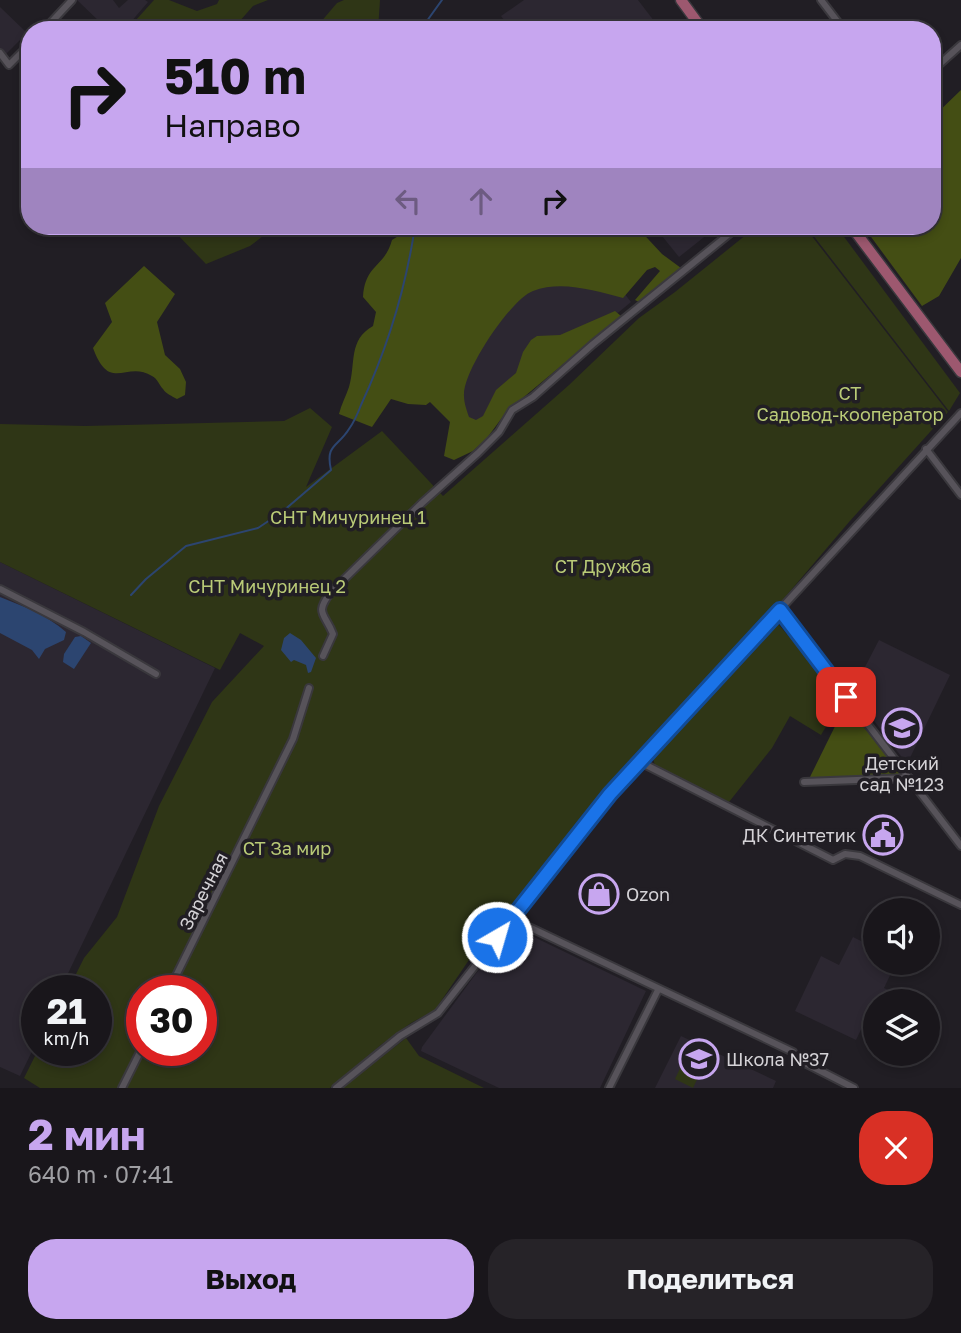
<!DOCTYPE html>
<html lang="ru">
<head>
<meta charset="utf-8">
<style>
  :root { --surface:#19161b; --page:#262328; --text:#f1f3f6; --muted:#9f9fa3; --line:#37353a; --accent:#c7a6ef }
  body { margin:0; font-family:"Golos Text",sans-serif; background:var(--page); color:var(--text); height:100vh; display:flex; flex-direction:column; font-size:26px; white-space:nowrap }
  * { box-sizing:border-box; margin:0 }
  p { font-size:23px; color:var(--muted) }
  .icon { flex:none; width:38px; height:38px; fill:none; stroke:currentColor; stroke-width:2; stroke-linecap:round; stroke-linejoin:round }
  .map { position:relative; height:1088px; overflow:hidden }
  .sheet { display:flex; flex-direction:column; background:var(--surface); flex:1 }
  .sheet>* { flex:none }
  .hud { position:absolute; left:21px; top:21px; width:920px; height:214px; border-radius:28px; box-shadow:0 4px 10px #0003,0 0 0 2px var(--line); background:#c7a6ef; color:#111; overflow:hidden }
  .controls { position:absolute; left:863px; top:898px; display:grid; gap:14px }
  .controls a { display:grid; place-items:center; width:77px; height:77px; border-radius:50%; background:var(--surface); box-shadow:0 4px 10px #0003,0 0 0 2px var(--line); font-size:35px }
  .speed { position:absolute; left:21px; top:975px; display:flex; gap:14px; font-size:35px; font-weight:700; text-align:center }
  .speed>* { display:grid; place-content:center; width:91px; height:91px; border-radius:50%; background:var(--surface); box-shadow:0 4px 10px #0003,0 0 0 2px var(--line); line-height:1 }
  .speed small { font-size:18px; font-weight:400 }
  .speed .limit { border:10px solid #d22; background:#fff; color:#111 }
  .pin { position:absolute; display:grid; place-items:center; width:60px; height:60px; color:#fff; margin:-30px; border-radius:14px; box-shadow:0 4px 10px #0006 }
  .me { position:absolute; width:77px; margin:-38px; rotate:38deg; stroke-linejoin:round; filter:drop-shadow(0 0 5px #0008) }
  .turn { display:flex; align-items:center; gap:24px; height:147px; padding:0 28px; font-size:32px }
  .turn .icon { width:91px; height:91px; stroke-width:2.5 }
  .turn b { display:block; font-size:49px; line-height:60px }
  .lanes { display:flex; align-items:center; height:66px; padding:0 28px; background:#0003; justify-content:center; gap:35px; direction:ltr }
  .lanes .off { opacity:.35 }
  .round { display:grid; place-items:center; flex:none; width:74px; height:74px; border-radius:28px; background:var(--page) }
  .headline { display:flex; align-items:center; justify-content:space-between; height:119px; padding:0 28px }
  h1 { font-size:42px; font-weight:700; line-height:52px; color:var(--accent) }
  .action { display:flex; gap:14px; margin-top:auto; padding:14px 28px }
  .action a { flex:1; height:80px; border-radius:28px; background:var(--accent); color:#111; font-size:28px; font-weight:700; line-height:80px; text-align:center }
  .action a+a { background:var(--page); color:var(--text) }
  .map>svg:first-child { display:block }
  .built { fill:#2c2731 }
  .green { fill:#2f3616 }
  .forest { fill:#444e14 }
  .water { fill:#2c4570 }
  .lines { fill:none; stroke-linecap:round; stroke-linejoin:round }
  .stream { stroke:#2c4570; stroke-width:2 }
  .minor-casing { stroke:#3a383d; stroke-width:10 }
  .primary-casing { stroke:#3a383d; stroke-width:13 }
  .minor { stroke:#57535a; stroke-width:6 }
  .primary { stroke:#9d586f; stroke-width:10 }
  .route-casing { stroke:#114b97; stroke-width:18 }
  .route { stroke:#1a73e8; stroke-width:12 }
  .labels { text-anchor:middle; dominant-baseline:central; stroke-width:7; stroke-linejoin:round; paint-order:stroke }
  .park-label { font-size:18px; fill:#bacb77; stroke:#211e24 }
  .poi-label { font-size:18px; fill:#d4d2d6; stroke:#211e24; text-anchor:start }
  .street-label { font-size:18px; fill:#d4d2d6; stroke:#211e24 }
</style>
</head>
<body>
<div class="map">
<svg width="961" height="1088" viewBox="0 0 961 1088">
  <rect width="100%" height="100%" fill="#211e24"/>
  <!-- built -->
  <g class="built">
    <path d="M77 0H113L119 8 128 0H145L148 2 124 30H101V23Z"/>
    <path d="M524 0H638L661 30H511L501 16Z"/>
    <path d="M0 7 27 33 4 56 0 52Z"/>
    <path d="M572 226 631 302 470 436 422 244Z"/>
    <path d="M654 226H718L679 257Z"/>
    <path d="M0 562 215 668 60 990H37V1041L20 1076 0 1067Z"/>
    <path d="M879 640 950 675 907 764 852 692Z"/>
    <path d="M511 926 646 991 600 1088H499L421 1051 422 1047Z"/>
    <path d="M853 937 875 948V962L896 963 884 988 903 997 901 1001H875V1023L866 1019 856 1040 795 1011 821 956 839 965Z"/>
    <path d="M681 1036 776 1081 773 1088H655Z"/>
  </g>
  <!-- green -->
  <g class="green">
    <path d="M154 0H169L197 11 217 4 219 0H268L253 6 232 30H127Z"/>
    <path d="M344 0H380L378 30H314L337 3Z"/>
    <path d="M169 226H276L250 246 206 264Z"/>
    <path d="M757 226H804L948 412 849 522 707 689 613 790 530 896 492 926 435 1010 411 1023 382 1044 330 1088H125L143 1050H201V990H172L192 949 166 990H142V1040L118 1088H40L24 1078 38 1050H96V990H68L84 958 117 917 159 806 212 702 264 646 240 633 220 670 0 562V424L85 426 284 421 310 408 332 427 306 487 382 431 443 496 569 385 639 318 675 292Z"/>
    <path d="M806 226H836L960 393 949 411Z"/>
    <path d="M778 624 843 698 821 735 790 716 772 748 729 802 655 766 653 758Z"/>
    <path d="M406 1038 419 1056 484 1088H342Z"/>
    <path d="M691 1045 709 1054 693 1088 675 1079Z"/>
  </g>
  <!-- forest -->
  <g class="forest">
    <path d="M961 90V258L939 296 922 306 863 226H933V117Z"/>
    <path d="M414 226H636L662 254 681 268 639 302 635 300 660 271 655 267 647 270 623 298C595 291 562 280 533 291 511 299 462 372 464 396 464 403 467 411 469 417L476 420 483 416 496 390 516 373 523 352 531 340 537 336 560 335 615 311 621 316 507 411 487 438 473 451 454 460 444 456 450 422 430 402 426 405 408 404 391 399 372 427 339 414C341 405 346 396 349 387 356 363 348 340 373 326L376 312 363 297C365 264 385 267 392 240Z"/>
    <path d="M144 266 175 294 157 322 165 355 180 369 186 382 185 395 177 399C172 396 166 394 163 389 159 385 158 379 152 376 126 360 110 394 93 348L112 322 105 303Z"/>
    <path d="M846 704 902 776 809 779Z"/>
  </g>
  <!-- water -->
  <g class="water">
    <path d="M0 597C23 606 47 615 66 632L64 640 45 649 39 659 32 650 0 633Z"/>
    <path d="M290 633 301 640 316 658 311 672 308 673 306 665 294 660 291 662 281 650 284 638Z"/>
    <path d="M81 636 91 643 74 669 63 662 64 654 75 637Z"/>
  </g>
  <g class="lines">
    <!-- stream -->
    <g class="stream">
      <path d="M427 30 424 25 442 0"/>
      <path d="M131 595 146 579 186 546 258 528 282 512 331 470C325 444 338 447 349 429 354 422 358 413 361 405 387 349 406 287 415 226"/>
    </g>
    <!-- minor casing -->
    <g class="minor-casing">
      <g id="minor">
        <path d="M821 0 844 30"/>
        <path d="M44 30 72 0"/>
        <path d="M0 53 9 65 30 44"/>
        <path d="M933 70 961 45"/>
        <path d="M926 449 961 495"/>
        <path d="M0 589 84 632 156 674"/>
        <path d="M780 610 961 846"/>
        <path d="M323 656 333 634C325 613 314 614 331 592L422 503 478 453 499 432 512 410 533 397 593 344 739 226"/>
        <path d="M640 762 833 860 845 854 860 856 961 905"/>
        <path d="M804 782 909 778"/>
        <path d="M169 990 293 739 309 688"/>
        <path d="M122 1088 142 1048"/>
        <path d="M336 1088 400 1036 438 1013 512 919"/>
        <path d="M609 1088 658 990"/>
        <path d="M854 1088 797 1059 793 1052 512 919 610 794 961 413"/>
      </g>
    </g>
    <!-- primary casing -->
    <g class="primary-casing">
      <g id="primary">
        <path d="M681 0 703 30"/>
        <path d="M851 226 961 372"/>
      </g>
    </g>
    <!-- minor -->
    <use href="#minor" class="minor"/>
    <!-- primary -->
    <use href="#primary" class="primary"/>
  </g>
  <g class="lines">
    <!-- route casing -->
    <g class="route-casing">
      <path id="route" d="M497 937 610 794 780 610 846 697"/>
    </g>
    <!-- route -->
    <use href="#route" class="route"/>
  </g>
  <!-- icons -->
  <defs>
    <g id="school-ring" transform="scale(2.0125)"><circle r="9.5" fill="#211e24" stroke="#c7a6ef" stroke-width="1.5"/><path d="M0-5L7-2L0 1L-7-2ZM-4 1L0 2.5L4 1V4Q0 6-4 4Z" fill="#c7a6ef"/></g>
    <g id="civic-ring" transform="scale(2.0125)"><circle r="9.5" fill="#211e24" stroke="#c7a6ef" stroke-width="1.5"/><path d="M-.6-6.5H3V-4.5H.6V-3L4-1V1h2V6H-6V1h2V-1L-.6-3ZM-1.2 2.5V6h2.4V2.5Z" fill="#c7a6ef"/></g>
    <g id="shop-ring" transform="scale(2.0125)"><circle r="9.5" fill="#211e24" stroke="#c7a6ef" stroke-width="1.5"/><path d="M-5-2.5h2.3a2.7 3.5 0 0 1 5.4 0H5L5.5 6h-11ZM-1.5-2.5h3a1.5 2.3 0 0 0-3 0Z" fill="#c7a6ef"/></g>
  </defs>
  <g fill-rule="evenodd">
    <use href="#school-ring" x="902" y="728"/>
    <use href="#civic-ring" x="883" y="835"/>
    <use href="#shop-ring" x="599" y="894"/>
    <use href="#school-ring" x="699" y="1059"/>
  </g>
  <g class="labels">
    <!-- park labels -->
    <g class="park-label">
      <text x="850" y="393">СТ<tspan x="850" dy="21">Садовод-кооператор</tspan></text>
      <text x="348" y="517">СНТ Мичуринец 1</text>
      <text x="603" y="566">СТ Дружба</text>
      <text x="267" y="586">СНТ Мичуринец 2</text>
      <text x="287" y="848">СТ За мир</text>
    </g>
    <!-- poi labels -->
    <g class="poi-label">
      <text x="902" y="763" text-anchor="middle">Детский<tspan x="902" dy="21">сад №123</tspan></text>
      <text x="856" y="835" text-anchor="end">ДК Синтетик</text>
      <text x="626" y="894">Ozon</text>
      <text x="726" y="1059">Школа №37</text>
    </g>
    <!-- street labels -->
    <g class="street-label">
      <text transform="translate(203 891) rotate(-63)">Заречная</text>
    </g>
  </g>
</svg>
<div class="controls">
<a><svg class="icon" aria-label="sound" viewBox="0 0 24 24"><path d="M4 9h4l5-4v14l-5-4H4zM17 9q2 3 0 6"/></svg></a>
<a><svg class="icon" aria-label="layers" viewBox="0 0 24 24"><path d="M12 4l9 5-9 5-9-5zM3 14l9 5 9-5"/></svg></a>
</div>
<div class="speed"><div>21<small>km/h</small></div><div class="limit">30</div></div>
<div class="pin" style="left:846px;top:697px;background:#d93025"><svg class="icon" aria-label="arrive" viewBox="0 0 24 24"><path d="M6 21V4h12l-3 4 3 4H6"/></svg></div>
<svg class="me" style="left:497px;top:937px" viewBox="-20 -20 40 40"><circle r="17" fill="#1a73e8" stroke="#fff" stroke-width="3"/><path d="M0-11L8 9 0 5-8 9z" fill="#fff"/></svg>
<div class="hud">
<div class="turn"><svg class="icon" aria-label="right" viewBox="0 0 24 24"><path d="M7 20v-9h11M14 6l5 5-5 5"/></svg><div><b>510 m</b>Направо</div></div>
<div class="lanes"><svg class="icon off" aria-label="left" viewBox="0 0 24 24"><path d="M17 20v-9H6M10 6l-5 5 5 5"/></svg><svg class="icon off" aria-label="ahead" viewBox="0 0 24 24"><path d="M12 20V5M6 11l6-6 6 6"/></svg><svg class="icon" aria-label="right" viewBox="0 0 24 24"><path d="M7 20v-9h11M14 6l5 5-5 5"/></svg></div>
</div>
</div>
<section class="sheet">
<div class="headline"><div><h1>2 мин</h1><p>640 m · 07:41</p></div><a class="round" style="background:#d93025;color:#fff"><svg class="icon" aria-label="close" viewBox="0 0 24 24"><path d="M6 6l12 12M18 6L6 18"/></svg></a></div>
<div class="action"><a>Выход</a><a>Поделиться</a></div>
</section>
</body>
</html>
